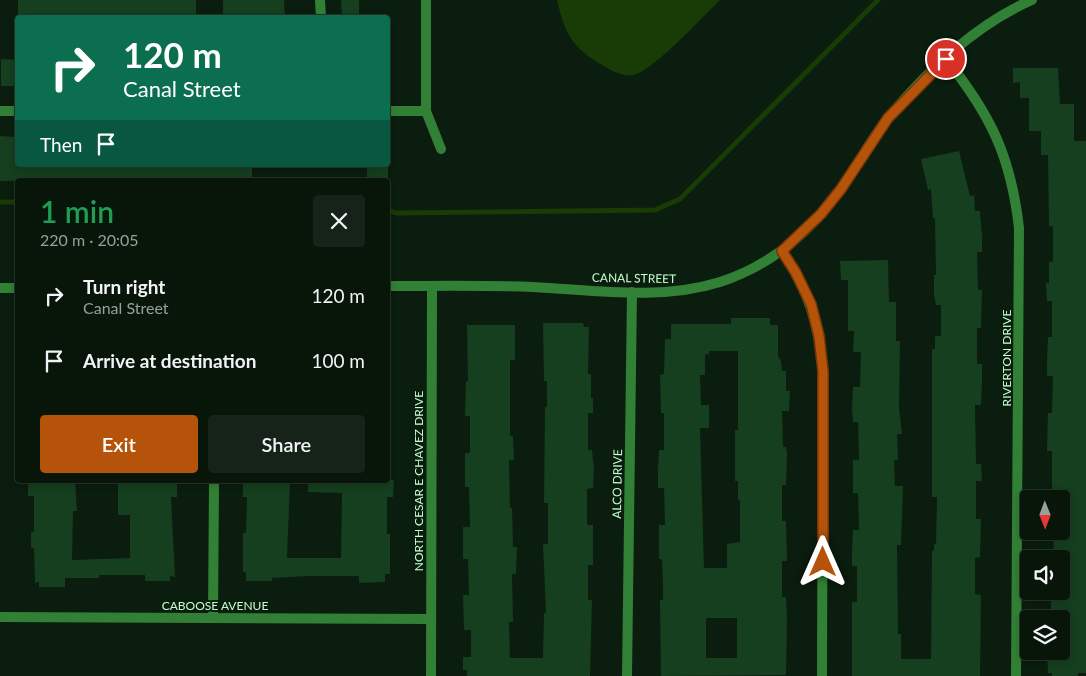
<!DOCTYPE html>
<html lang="en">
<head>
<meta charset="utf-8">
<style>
  :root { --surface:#08160a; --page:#162318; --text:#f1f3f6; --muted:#989f9c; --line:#29352b; --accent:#b45309 }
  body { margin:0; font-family:Lato,sans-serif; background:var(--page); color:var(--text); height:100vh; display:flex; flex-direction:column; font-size:19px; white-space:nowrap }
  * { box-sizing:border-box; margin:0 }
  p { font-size:16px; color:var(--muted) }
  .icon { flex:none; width:28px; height:28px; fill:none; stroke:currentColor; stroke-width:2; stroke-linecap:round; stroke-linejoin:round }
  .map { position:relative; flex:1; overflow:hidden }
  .side { position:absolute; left:15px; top:178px; width:375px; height:305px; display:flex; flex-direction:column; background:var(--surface); border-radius:5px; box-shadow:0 2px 8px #0003,0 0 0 1px var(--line) }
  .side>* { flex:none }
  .banner { position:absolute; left:15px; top:15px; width:375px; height:152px; border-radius:5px; box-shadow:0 2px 8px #0003,0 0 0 1px var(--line); background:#0b6e4f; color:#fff; overflow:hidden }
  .needle { width:32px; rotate:179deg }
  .tools { position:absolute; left:1020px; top:490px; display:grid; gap:10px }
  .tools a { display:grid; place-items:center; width:50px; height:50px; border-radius:5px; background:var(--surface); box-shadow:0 2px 8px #0003,0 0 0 1px var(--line); font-size:25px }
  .pin { position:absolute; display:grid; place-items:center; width:42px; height:42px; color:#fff; margin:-21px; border:2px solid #fff; border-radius:50%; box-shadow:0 1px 5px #0007 }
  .me { position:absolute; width:55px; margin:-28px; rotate:0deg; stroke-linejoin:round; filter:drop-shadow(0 0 4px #0008) }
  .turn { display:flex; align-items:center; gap:18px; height:105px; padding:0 25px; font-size:22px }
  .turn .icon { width:65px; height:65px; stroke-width:2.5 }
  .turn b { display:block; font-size:35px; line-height:42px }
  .then { display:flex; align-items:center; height:48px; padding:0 25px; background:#0003; gap:10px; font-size:19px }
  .round { display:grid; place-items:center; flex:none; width:52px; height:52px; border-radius:5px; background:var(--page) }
  .headline { display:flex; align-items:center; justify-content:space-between; height:85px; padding:0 25px }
  h1 { font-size:30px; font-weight:600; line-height:38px; color:#1e9e55 }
  .cta { display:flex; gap:10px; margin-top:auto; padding:10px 25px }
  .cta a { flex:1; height:58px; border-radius:5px; background:var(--accent); color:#fff; font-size:20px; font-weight:600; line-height:58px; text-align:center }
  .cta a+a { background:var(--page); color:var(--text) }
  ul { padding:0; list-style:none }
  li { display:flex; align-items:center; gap:15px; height:65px; padding:0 25px }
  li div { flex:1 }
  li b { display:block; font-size:19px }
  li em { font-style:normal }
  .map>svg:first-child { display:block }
  .water { fill:#193b05 }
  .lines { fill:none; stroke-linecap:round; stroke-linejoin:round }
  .stream { stroke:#193b05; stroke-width:5 }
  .building { fill:#153f1e; fill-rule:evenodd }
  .street { stroke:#328035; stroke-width:10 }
  .route-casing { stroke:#753606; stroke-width:12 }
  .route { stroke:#b45309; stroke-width:9 }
  .labels { text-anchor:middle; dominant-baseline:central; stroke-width:4; stroke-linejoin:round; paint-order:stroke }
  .street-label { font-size:12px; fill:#c6ffcd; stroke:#0a1d0e }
</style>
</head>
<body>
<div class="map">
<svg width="1086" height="676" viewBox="0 0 1086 676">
  <rect width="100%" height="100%" fill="#0a1d0e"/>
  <!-- water -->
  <path class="water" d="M557 0H720C702 17 655 70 633 75 620 77 607 68 597 62 570 45 564 30 557 0Z"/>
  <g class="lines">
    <!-- stream -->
    <g class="stream">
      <path d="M0 202H18"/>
      <path d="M388 210 396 213 655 210 680 199 878 0"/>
    </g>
  </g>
  <!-- building -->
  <g class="building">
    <path d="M18 0H196V18H141V15H110V18H18Z"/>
    <path d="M223 0H284L285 18H231V15H223Z"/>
    <path d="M341 0H359V18H342Z"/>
    <path d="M1 59 18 60V86H1Z"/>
    <path d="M1013 68H1058L1060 104H1074V141H1086V673H1078V676H1052V673H1048L1047 651H1061V617H1051V591H1061V559H1054L1053 531H1061V499H1052V451H1047L1048 413H1052L1053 376H1047V361L1048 337H1052V301H1047L1046 283H1049V262H1053V226H1049L1048 155H1041V131H1029V98H1020V82L1013 83Z"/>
    <path d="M0 136 18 137V165H252V179L0 181Z"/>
    <path d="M959 151 970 196 974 195 975 211H980L982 236V252H977L978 290H982L981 328H977V364H982V383L981 405H975L976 464H981L982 481H976V519H981L980 557 975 558V594L981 595 980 676H852V602H857V566H852V550L853 530H859L858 493H853V460H859L858 422H853L852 409 853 387H860L861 352H853L854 331H848V280H841L840 261 888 260 889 302H896V341H900L899 408 902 434H897L898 460H894L895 486H903L901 545H897L898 634H901V659H931L932 551H934V544H936L937 497H932V349H935V336H941V305H936L934 295V275H936L935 218H933L931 189 928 190 921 159Z"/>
    <path d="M367 165H388V178L367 179Z"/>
    <path d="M731 318H770V325H778V356L781 361 782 371H786V391H790L789 411H782L783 447H786L787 454 786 485H782V521H786L787 561H782V597H786L787 617 786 675 661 676 660 600H663V584L662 559H659V525H665L664 488H658V469L659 450H664V413H661L660 375 664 374 665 339H671V324H731ZM709 351H738V430H735V481H738V500H740V542L727 544V568H704L700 428H709V405H701L700 375H705V354H709ZM706 618H737V658H706Z"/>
    <path d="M543 323H583L584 327H589L588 374H591V398H593V413H588V450H592L594 469 593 488 587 489V525H593V565H588V600H592L590 676H467V670H463V657H471V630H464L463 595H469L468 559H463V527H470L469 487H465V453H470V416H465L466 381H468L467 325H515V360H510V436H513L514 460H509L510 508H512L513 547H517L516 574H512L513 622H509L510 658H543L544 613H546L543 544H548V503H544L545 407H547V381H544Z"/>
    <path d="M118 480H177V497H171L175 577 170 576V581H145V575H99V578H65V587H39V582L35 583 34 548H31V532H34V496H28V481H75L77 511H73L72 560 130 558V515H118Z"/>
    <path d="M308 480H394L393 497H387V534H390V574H385V582L359 583V576H308L272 578V581H246V572H243V533H246L247 497H243V482H290L287 558H341L342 493 308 492Z"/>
  </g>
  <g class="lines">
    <!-- street -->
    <g class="street">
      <path d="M320 0 321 18"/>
      <path d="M426 0V111L441 149"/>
      <path d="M946 59C991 115 1011 157 1019 228L1016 676"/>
      <path d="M0 111H18"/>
      <path d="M388 111H426"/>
      <path d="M782 251C809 293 818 321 823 371L822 676"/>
      <path d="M388 286C436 286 485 285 533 287 595 290 659 301 720 282 770 266 812 231 842 188 858 165 870 140 888 118 927 71 976 24 1032 0"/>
      <path d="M0 288H18"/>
      <path d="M0 617 430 619"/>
      <path d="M213 618 214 480"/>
      <path d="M431 676 432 286"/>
      <path d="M627 676 632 292"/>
    </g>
  </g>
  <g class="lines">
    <!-- route casing -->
    <g class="route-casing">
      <path id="route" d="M823 562V371L819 336 811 304 796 273 782 251 821 214 841 189 888 118 946 59"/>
    </g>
    <!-- route -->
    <use href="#route" class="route"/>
  </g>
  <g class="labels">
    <!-- street labels -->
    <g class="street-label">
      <text transform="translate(634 278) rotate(1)">CANAL STREET</text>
      <text transform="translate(1006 358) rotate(-90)">RIVERTON DRIVE</text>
      <text transform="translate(418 481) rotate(-90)">NORTH CESAR E CHAVEZ DRIVE</text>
      <text transform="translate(617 484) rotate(-89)">ALCO DRIVE</text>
      <text x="215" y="605">CABOOSE AVENUE</text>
    </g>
  </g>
</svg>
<div class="tools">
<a><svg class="needle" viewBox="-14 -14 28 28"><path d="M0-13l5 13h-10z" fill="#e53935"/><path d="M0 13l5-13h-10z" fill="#989f9c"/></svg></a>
<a><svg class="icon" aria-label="sound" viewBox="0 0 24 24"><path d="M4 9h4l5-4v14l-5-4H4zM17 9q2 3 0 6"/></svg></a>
<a><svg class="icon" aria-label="layers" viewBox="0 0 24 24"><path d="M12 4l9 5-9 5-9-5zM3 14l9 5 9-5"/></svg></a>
</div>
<div class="pin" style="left:946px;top:59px;background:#d93025"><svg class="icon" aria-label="arrive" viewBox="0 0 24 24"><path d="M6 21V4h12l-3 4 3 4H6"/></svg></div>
<svg class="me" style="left:823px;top:562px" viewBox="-20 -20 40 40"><path d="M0-17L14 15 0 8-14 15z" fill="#b45309" stroke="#fff" stroke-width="4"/></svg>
<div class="banner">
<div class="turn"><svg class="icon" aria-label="right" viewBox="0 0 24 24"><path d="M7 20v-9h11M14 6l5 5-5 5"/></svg><div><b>120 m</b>Canal Street</div></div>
<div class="then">Then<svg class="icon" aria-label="arrive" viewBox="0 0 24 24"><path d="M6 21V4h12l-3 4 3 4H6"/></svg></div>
</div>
<section class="side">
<div class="headline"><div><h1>1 min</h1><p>220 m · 20:05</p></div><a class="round"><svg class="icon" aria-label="close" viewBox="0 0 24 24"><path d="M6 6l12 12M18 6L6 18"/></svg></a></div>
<ul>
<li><svg class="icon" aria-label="right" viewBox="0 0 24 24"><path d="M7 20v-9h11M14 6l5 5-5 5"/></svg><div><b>Turn right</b><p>Canal Street</p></div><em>120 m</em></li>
<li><svg class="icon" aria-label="arrive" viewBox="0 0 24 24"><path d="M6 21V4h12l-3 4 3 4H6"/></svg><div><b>Arrive at destination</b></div><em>100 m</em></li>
</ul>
<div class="cta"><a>Exit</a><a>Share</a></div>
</section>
</div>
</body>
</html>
